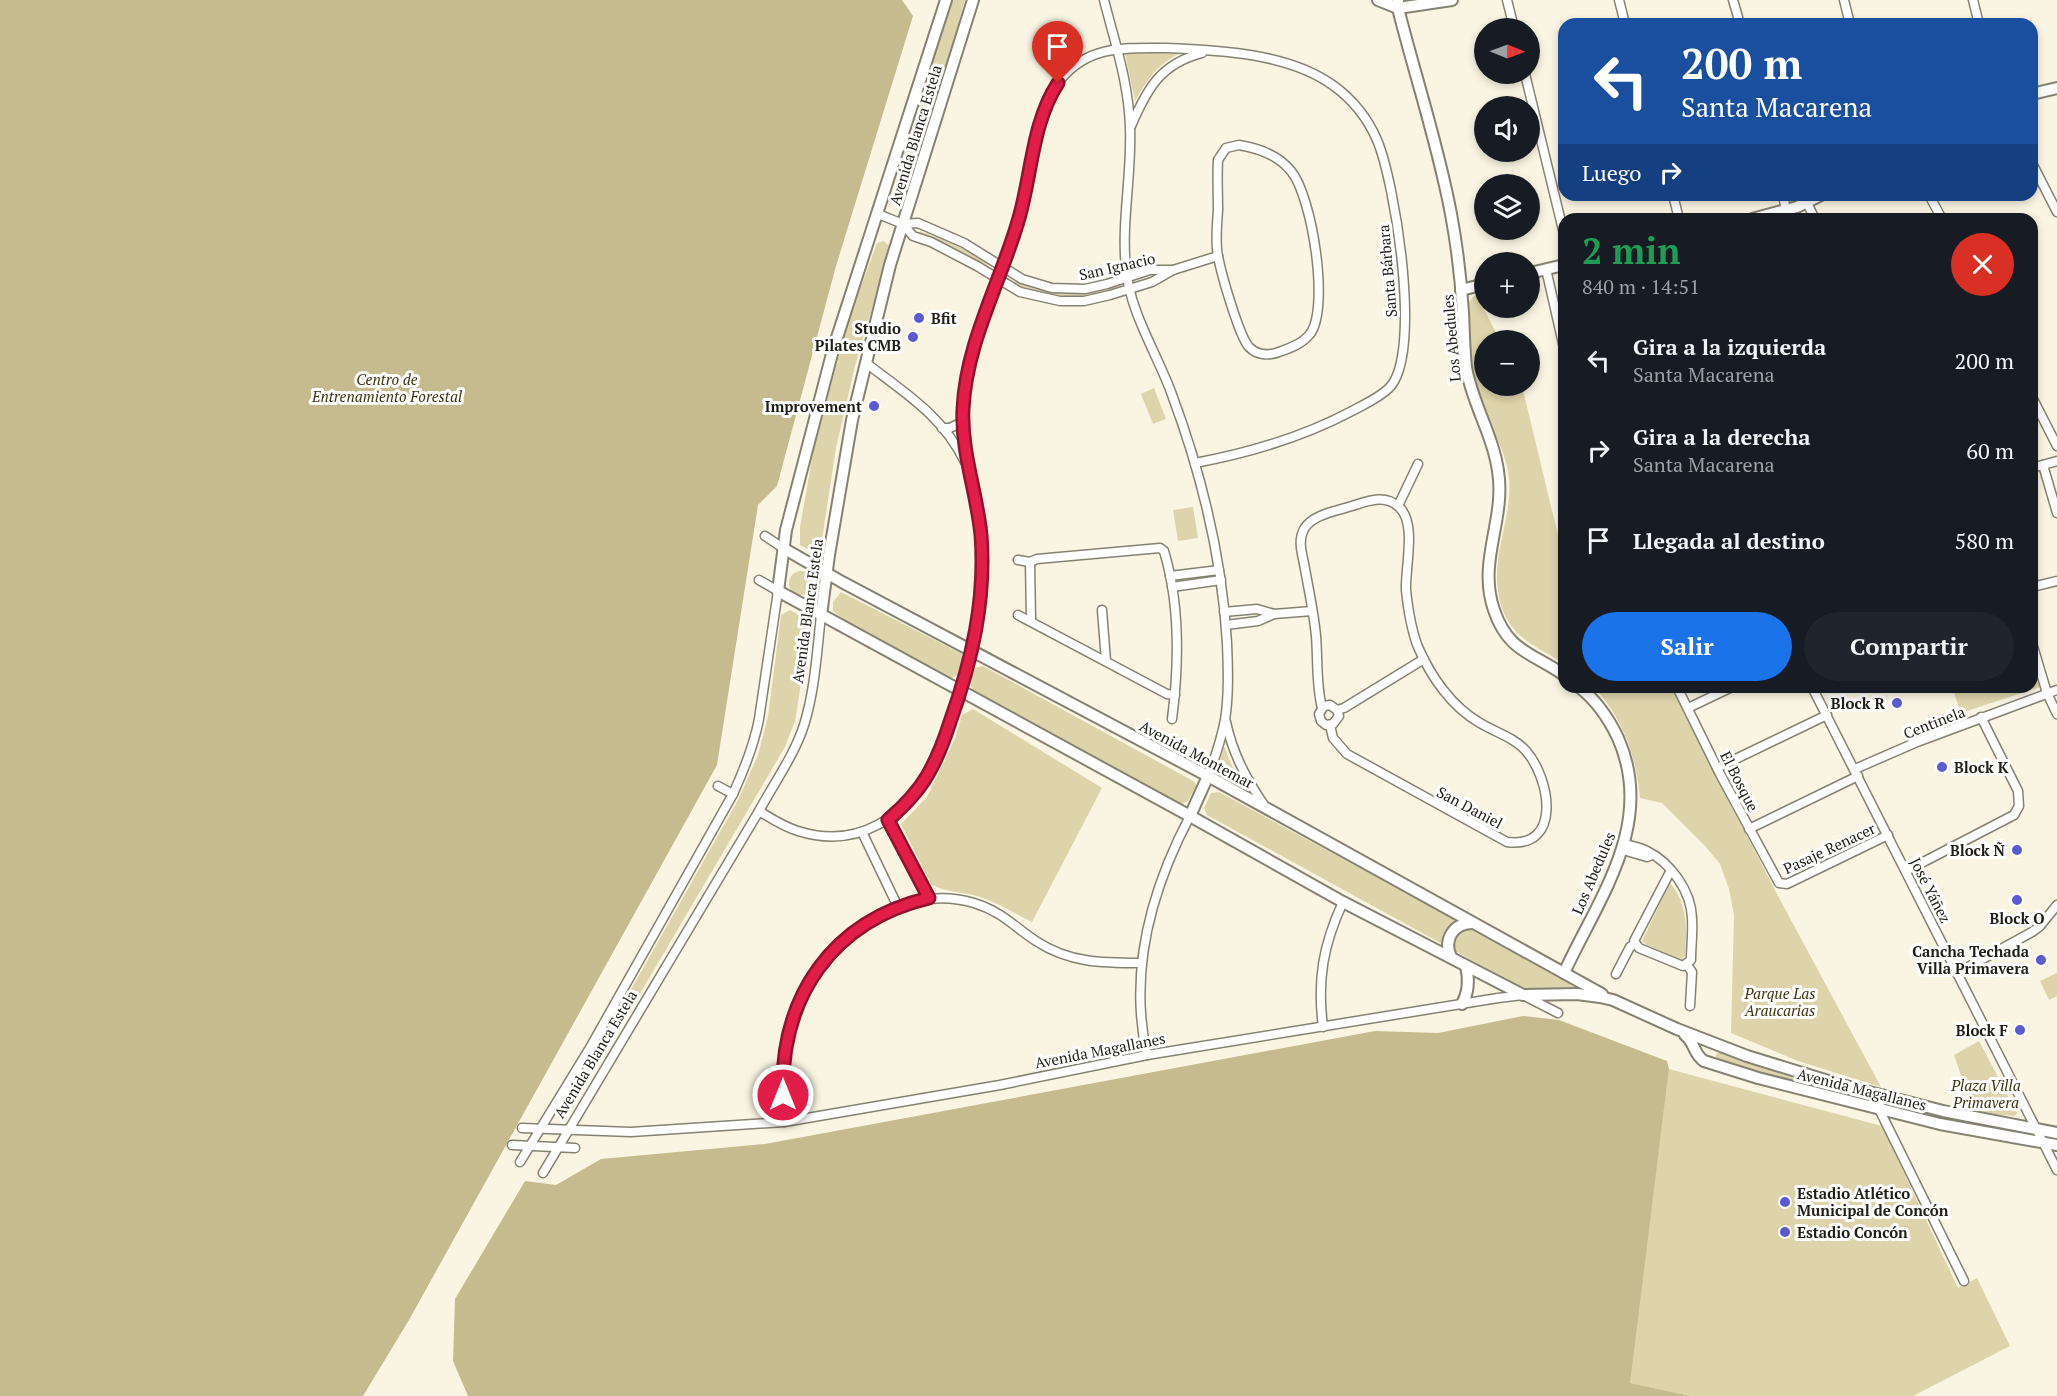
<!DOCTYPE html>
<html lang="es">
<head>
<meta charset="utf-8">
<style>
  :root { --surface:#171b24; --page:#20242c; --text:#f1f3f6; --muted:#9ea1a6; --accent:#1a73e8 }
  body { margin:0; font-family:"PT Serif",serif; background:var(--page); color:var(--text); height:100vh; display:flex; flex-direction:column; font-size:22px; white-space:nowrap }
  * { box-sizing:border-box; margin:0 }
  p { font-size:20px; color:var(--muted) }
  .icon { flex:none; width:33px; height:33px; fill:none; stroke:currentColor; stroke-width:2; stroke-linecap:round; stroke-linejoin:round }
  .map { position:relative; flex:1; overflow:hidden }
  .side { position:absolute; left:1558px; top:213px; width:480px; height:480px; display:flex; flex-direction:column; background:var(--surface); border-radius:18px; box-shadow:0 3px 9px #0003 }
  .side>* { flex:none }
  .banner { position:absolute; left:1558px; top:18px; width:480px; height:183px; border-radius:18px; box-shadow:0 3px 9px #0003; background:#1a4fa0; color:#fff; overflow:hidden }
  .needle { width:39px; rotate:91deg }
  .buttons { position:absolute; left:1474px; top:18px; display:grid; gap:12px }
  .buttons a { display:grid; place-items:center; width:66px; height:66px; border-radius:50%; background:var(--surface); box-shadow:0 3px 9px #0003; font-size:30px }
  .pin { position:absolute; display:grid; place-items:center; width:51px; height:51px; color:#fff; margin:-62px -26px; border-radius:50% 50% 50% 0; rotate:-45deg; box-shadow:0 0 6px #0007 }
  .pin .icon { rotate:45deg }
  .me { position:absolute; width:66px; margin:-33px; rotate:0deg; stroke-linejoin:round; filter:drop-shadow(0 0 4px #0008) }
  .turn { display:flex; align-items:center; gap:21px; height:126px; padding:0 24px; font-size:27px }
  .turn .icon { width:78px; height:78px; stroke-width:2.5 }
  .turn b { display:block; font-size:42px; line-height:51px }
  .then { display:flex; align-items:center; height:57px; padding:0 24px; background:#0003; gap:12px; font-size:22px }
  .round { display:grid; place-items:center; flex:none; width:63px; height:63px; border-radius:32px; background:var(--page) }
  .headline { display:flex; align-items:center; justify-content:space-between; height:102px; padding:0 24px }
  h1 { font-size:36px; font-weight:600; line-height:45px; color:#1e9e55 }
  .primary-button { display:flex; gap:12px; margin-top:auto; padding:12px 24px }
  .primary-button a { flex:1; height:69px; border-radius:36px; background:var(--accent); color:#fff; font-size:24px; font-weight:600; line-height:69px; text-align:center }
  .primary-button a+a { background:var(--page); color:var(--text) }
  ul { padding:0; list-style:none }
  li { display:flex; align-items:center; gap:18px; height:90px; padding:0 24px }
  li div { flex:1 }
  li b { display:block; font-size:22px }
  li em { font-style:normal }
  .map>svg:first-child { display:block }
  .green { fill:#ded4ab }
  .forest { fill:#c6bb8e }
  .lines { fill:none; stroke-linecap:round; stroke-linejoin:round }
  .minor-casing { stroke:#868272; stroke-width:11 }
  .tertiary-casing { stroke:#868272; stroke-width:14 }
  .secondary-casing { stroke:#868272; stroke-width:14 }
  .minor { stroke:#fff; stroke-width:8 }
  .tertiary { stroke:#fff; stroke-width:10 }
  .secondary { stroke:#fff; stroke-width:10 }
  .route-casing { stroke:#92132f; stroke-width:15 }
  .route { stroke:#e11d48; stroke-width:10 }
  .poi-dot { fill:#5c5ad2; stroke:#fff; stroke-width:2 }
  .labels { text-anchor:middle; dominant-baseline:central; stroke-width:6; stroke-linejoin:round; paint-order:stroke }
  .street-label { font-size:15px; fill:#1f1e17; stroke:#fff }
  .poi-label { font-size:15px; font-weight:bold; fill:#1f1e17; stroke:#fff; text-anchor:end }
  .park-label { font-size:15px; font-style:italic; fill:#3f3611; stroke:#fff }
</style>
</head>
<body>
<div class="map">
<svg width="2057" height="1396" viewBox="0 0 2057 1396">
  <rect width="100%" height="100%" fill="#faf5e3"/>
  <!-- green -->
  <g class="green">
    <path d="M952 0H965L946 67 905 200 896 202 892 195Z"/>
    <path d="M1150 53 1178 54C1155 67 1148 79 1135 101L1125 54Z"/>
    <path d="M920 231C938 238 978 253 989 266L919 234Z"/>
    <path d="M884 241 890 247 855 366 836 448 821 546 817 554 800 545V527L813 453 848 322 877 243Z"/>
    <path d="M1016 281C1049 298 1081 294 1115 285L1117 286 1116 289C1081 300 1047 302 1014 284Z"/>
    <path d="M1476 294 1500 340H1485V386H1522L1564 560V567L1562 568 1564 579V664C1541 648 1516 641 1504 613 1484 565 1513 525 1509 478 1506 448 1488 426 1480 398 1470 367 1470 335 1468 303Z"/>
    <path d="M1154 388 1166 419 1153 424 1141 394Z"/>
    <path d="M1193 507 1198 538 1178 541 1173 510Z"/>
    <circle cx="801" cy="583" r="12"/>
    <path d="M841 592 962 654 963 660 958 675 951 678 846 621 833 611V602Z"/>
    <path d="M790 610 806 619 809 634 795 721 785 747 571 1111 563 1110 738 800 758 755 768 716 781 615Z"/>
    <path d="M2033 664 2040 687 1961 713 1952 687H2032Z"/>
    <path d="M983 666 1195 782 1196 786 1188 801 1182 804 972 689 970 683 975 668Z"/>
    <path d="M1594 687H1671L1778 896 1881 1087 1798 1061 1731 1033 1734 915 1729 889 1720 864 1705 846 1662 803 1640 798C1636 755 1623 719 1594 687Z"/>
    <path d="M973 709 1102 788 1032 922C1014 913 996 902 977 896 962 892 944 892 931 884L901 824 927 797 955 739 962 715Z"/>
    <path d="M1224 746 1234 771 1246 788 1218 771Z"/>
    <path d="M1219 792 1458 921C1448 925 1442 935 1444 945L1207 815 1204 808 1211 793Z"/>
    <path d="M1670 883C1688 904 1687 930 1685 956L1681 960 1647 945 1642 941Z"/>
    <path d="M1468 928 1576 987 1525 990 1455 951C1452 939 1457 933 1468 928Z"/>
    <path d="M2057 973V996L2049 1000 2040 981Z"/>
    <path d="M1979 1041 2017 1113 2015 1116 1974 1113 1954 1055Z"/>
    <path d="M1722 1051 1871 1097 1870 1102 1747 1071 1716 1060V1054Z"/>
    <path d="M1669 1069 1882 1126 1958 1288 1977 1278 2010 1346 1913 1396H1691L1629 1383Z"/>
    <path d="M1893 1105 2020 1130 2022 1135 1892 1109Z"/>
  </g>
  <!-- forest -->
  <g class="forest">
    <path d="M0 0H902L913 16 836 266 777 486 758 505 717 765 409 1320 363 1396H0Z"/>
    <path d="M1523 1016 1559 1020 1667 1061 1669 1069 1630 1383 1691 1396H468L453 1361 455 1299 525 1181 556 1185 601 1159 765 1144 1375 1031 1438 1033Z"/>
  </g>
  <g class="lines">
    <!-- minor casing -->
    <g class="minor-casing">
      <g id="minor">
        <path d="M1104 0C1115 43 1129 84 1130 128 1132 175 1121 222 1126 269 1130 312 1156 352 1171 392 1201 472 1222 557 1227 643 1228 668 1229 695 1225 720 1221 740 1215 758 1208 776"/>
        <path d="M1507 0 1514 28"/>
        <path d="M1619 0 1625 24"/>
        <path d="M1733 0 1740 24"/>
        <path d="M1844 0 1850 24"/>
        <path d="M1973 0 1979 24"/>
        <path d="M1525 74 1564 234"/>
        <path d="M1131 126C1147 89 1160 64 1202 53"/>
        <path d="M1239 145C1258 148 1278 155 1291 171 1312 196 1330 308 1310 334 1302 344 1290 348 1279 352 1268 356 1257 355 1249 347 1239 336 1221 273 1218 256 1215 242 1217 225 1218 210 1218 194 1217 177 1218 160L1226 148Z"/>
        <path d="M2032 163 2057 212"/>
        <path d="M1673 195 1679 219"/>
        <path d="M1783 195 1786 211"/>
        <path d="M1929 195 1942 219"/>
        <path d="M1807 203 1815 219"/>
        <path d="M878 214 903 224 918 223 964 243 1022 279 1052 288 1085 289 1107 284 1150 270H1173"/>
        <path d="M903 224 913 236 931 242 977 266 1020 292 1060 301H1084L1110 295 1152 282 1173 270 1218 256"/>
        <path d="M1546 269 1564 348"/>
        <path d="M866 363C905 393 943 416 965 462"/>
        <path d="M2032 397 2057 446"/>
        <path d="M942 428H950L962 422"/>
        <path d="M2043 465 2057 513"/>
        <path d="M2032 468 2057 461"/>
        <path d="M1398 506 1418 464"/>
        <path d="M765 536 783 548"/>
        <path d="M1018 560 1030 562 1037 559 1160 548 1164 551C1180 604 1179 665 1172 719"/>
        <path d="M1030 562 1031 621"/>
        <path d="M1170 576 1219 570"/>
        <path d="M1172 587 1221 580"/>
        <path d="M2032 587 2057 581"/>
        <path d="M1102 610 1106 661"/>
        <path d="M1224 612 1257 609 1274 614 1312 611"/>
        <path d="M1018 615 1167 694 1175 695"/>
        <path d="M1226 625 1258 621 1274 614"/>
        <path d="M2032 643 2047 693 2057 714"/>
        <path d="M1677 687 1720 774 1779 883 1787 884 1888 835"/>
        <path d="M1812 687 2057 1170"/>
        <path d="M1322 708C1316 684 1318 661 1316 636 1314 614 1309 591 1305 569 1303 556 1297 542 1304 529 1313 514 1337 511 1352 506 1368 501 1385 494 1399 507 1417 523 1405 567 1406 590 1408 609 1411 629 1418 647 1431 677 1452 707 1480 723 1495 732 1515 738 1526 751 1550 778 1563 849 1507 842L1347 754 1333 738 1330 725"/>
        <path d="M1688 708 1732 687"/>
        <path d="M1337 710 1339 716 1333 724 1326 725 1321 721 1319 714 1324 706 1330 705 1337 710 1344 708 1424 659"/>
        <path d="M1226 722C1233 755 1247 780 1266 808"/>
        <path d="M1717 768 1827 715"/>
        <path d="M1855 769 1917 742 2057 690"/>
        <path d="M718 786 733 794"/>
        <path d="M759 811C772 819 784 827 798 831 858 850 907 817 934 764 942 748 947 731 953 715 969 671 980 625 982 578 983 555 981 531 977 509 971 477 961 446 963 413 965 371 978 334 993 295 1005 263 1017 229 1025 195 1035 157 1035 111 1061 79 1089 45 1125 48 1165 48 1218 50 1290 53 1334 86 1353 100 1368 119 1377 140 1395 182 1423 355 1389 388 1379 398 1365 404 1352 411 1303 437 1249 453 1195 463"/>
        <path d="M888 820 929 898"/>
        <path d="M1749 829 1858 776"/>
        <path d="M862 832 898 907"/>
        <path d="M1625 844C1632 846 1641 847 1647 851 1671 863 1691 891 1692 918 1693 932 1691 947 1691 960L1683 966 1639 948 1634 941 1671 870"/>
        <path d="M1623 850 1647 857 1652 855"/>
        <path d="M1906 871 2014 815 2019 806 2018 791 1981 717"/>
        <path d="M1687 965 1692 972 1690 1006"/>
        <path d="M1957 973 2032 932 2040 926 2057 905"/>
        <path d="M1616 974 1630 947 1635 944"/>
        <path d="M1323 1027C1317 980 1323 945 1343 902"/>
        <path d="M1147 1055C1128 971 1151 890 1190 816"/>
        <path d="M1882 1096 1879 1109 1964 1281"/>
        <path d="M784 1122C783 1089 781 1056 791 1023 813 949 894 879 974 903 1003 912 1013 926 1036 941 1069 963 1103 963 1141 963"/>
        <path d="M522 1128 631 1132 784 1122 1000 1085 1147 1055 1498 998 1523 995 1558 1013"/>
        <path d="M512 1145 575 1148"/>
        <path d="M520 1162 591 1046 733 794C744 770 754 745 759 719L778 591 759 580"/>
        <path d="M543 1173 759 811C773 785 795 754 804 725 815 690 817 651 821 615"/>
      </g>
    </g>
    <!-- tertiary casing -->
    <g class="tertiary-casing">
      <g id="tertiary">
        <path d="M1378 0 1398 8 1452 0"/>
        <path d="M1398 0V8C1415 76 1438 144 1451 214 1457 246 1461 280 1463 313 1464 331 1464 349 1466 367 1472 403 1493 435 1498 471 1506 520 1477 561 1494 610 1508 652 1533 653 1564 675"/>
        <path d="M2032 94 2057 88"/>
        <path d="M1752 219 1797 207 1821 195"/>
        <path d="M1530 273 1564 265"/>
        <path d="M1461 290 1485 284"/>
        <path d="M1564 973C1599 897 1656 824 1618 738 1609 719 1596 700 1579 687"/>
      </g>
    </g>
    <!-- secondary casing -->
    <g class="secondary-casing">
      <g id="secondary">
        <path d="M946 0 833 350 786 530 778 591 1190 816 1343 902 1523 995 1577 994 1600 997 1613 1000 1677 1029 1747 1056 1838 1084 1943 1111 2057 1133"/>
        <path d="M783 548 842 582 1208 776 1602 994"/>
        <path d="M821 615 829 555 852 420 890 265 973 0"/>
        <path d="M1190 816 1208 776"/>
        <path d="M1451 957C1443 940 1453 923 1473 923"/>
        <path d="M1462 1004C1469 992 1469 979 1466 966"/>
        <path d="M1685 1035C1695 1042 1693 1054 1704 1061L1758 1078 1940 1124 2057 1145"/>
      </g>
    </g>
    <!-- minor -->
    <use href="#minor" class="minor"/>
    <!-- tertiary -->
    <use href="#tertiary" class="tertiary"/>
    <!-- secondary -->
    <use href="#secondary" class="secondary"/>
  </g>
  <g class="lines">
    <!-- route casing -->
    <g class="route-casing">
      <path id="route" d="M783 1095C780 997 832 921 929 898L888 820C903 807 917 793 927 776 937 759 944 741 950 722 972 661 986 600 981 535 977 493 961 452 963 409 966 342 1001 282 1019 218 1032 173 1032 123 1058 83"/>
    </g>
    <!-- route -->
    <use href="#route" class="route"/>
  </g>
  <!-- markers -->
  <g class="poi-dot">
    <circle cx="919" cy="318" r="6"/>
    <circle cx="913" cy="337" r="6"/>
    <circle cx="874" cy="406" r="6"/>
    <circle cx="1897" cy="703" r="6"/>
    <circle cx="1942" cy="767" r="6"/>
    <circle cx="2017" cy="850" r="6"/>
    <circle cx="2017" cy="900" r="6"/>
    <circle cx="2041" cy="960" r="6"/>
    <circle cx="2020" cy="1030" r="6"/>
    <circle cx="1785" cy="1202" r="6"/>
    <circle cx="1785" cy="1232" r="6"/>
  </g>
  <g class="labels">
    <!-- street labels -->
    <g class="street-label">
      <text transform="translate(915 135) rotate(-73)">Avenida Blanca Estela</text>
      <text transform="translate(1117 266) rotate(-13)">San Ignacio</text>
      <text transform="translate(1387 271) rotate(-95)">Santa Bárbara</text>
      <text transform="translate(1451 338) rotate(-95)">Los Abedules</text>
      <text transform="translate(807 611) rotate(-82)">Avenida Blanca Estela</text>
      <text transform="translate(1934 722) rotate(-21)">Centinela</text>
      <text transform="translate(1197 754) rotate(28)">Avenida Montemar</text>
      <text transform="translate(1740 781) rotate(63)">El Bosque</text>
      <text transform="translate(1470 807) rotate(28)">San Daniel</text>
      <text transform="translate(1829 848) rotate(-25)">Pasaje Renacer</text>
      <text transform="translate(1593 873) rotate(-67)">Los Abedules</text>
      <text transform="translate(1931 890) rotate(63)">José Yáñez</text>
      <text transform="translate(1100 1050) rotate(-11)">Avenida Magallanes</text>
      <text transform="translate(595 1054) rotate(-59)">Avenida Blanca Estela</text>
      <text transform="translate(1862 1089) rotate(14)">Avenida Magallanes</text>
    </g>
    <!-- poi labels -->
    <g class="poi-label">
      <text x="931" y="318" text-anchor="start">Bfit</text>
      <text x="901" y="328">Studio<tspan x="901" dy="17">Pilates CMB</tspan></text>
      <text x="862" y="406">Improvement</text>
      <text x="1885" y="703">Block R</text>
      <text x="1954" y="767" text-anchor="start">Block K</text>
      <text x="2005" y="850">Block Ñ</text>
      <text x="2017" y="918" text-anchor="middle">Block O</text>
      <text x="2029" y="951">Cancha Techada<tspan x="2029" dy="17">Villa Primavera</tspan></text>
      <text x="2008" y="1030">Block F</text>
      <text x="1797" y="1193" text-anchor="start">Estadio Atlético<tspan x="1797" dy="17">Municipal de Concón</tspan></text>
      <text x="1797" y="1232" text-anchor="start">Estadio Concón</text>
    </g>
    <!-- park labels -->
    <g class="park-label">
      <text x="387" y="379">Centro de<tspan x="387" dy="17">Entrenamiento Forestal</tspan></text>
      <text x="1780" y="993">Parque Las<tspan x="1780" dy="17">Araucarias</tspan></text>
      <text x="1986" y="1085">Plaza Villa<tspan x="1986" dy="17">Primavera</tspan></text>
    </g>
  </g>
</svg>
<div class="buttons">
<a><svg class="needle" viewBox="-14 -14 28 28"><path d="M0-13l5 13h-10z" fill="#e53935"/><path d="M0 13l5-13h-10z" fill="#9ea1a6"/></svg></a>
<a><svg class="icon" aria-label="sound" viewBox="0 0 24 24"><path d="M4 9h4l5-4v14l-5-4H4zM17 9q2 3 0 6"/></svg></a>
<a><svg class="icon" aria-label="layers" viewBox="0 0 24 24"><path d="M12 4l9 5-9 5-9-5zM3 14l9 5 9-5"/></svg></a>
<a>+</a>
<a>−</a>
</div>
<div class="pin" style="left:1058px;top:83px;background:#d93025"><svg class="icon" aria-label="arrive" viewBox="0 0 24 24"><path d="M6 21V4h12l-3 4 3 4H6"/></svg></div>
<svg class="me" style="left:783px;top:1095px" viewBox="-20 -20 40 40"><circle r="17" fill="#e11d48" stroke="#fff" stroke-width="3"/><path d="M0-11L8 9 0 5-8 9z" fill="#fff"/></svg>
<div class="banner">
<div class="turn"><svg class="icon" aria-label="left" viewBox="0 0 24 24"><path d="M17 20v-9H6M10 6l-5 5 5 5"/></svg><div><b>200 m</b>Santa Macarena</div></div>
<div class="then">Luego<svg class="icon" aria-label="right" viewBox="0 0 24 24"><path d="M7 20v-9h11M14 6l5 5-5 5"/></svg></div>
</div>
<section class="side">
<div class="headline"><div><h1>2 min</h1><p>840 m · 14:51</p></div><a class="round" style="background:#d93025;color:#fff"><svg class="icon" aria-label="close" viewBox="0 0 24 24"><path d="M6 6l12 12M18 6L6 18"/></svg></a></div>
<ul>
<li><svg class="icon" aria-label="left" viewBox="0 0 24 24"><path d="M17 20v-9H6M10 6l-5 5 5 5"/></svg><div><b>Gira a la izquierda</b><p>Santa Macarena</p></div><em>200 m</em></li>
<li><svg class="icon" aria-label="right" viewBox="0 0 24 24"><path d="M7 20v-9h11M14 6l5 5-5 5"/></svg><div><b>Gira a la derecha</b><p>Santa Macarena</p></div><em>60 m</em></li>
<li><svg class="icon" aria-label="arrive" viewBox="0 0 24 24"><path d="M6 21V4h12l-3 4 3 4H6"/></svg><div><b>Llegada al destino</b></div><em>580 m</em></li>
</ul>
<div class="primary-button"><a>Salir</a><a>Compartir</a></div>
</section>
</div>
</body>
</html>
